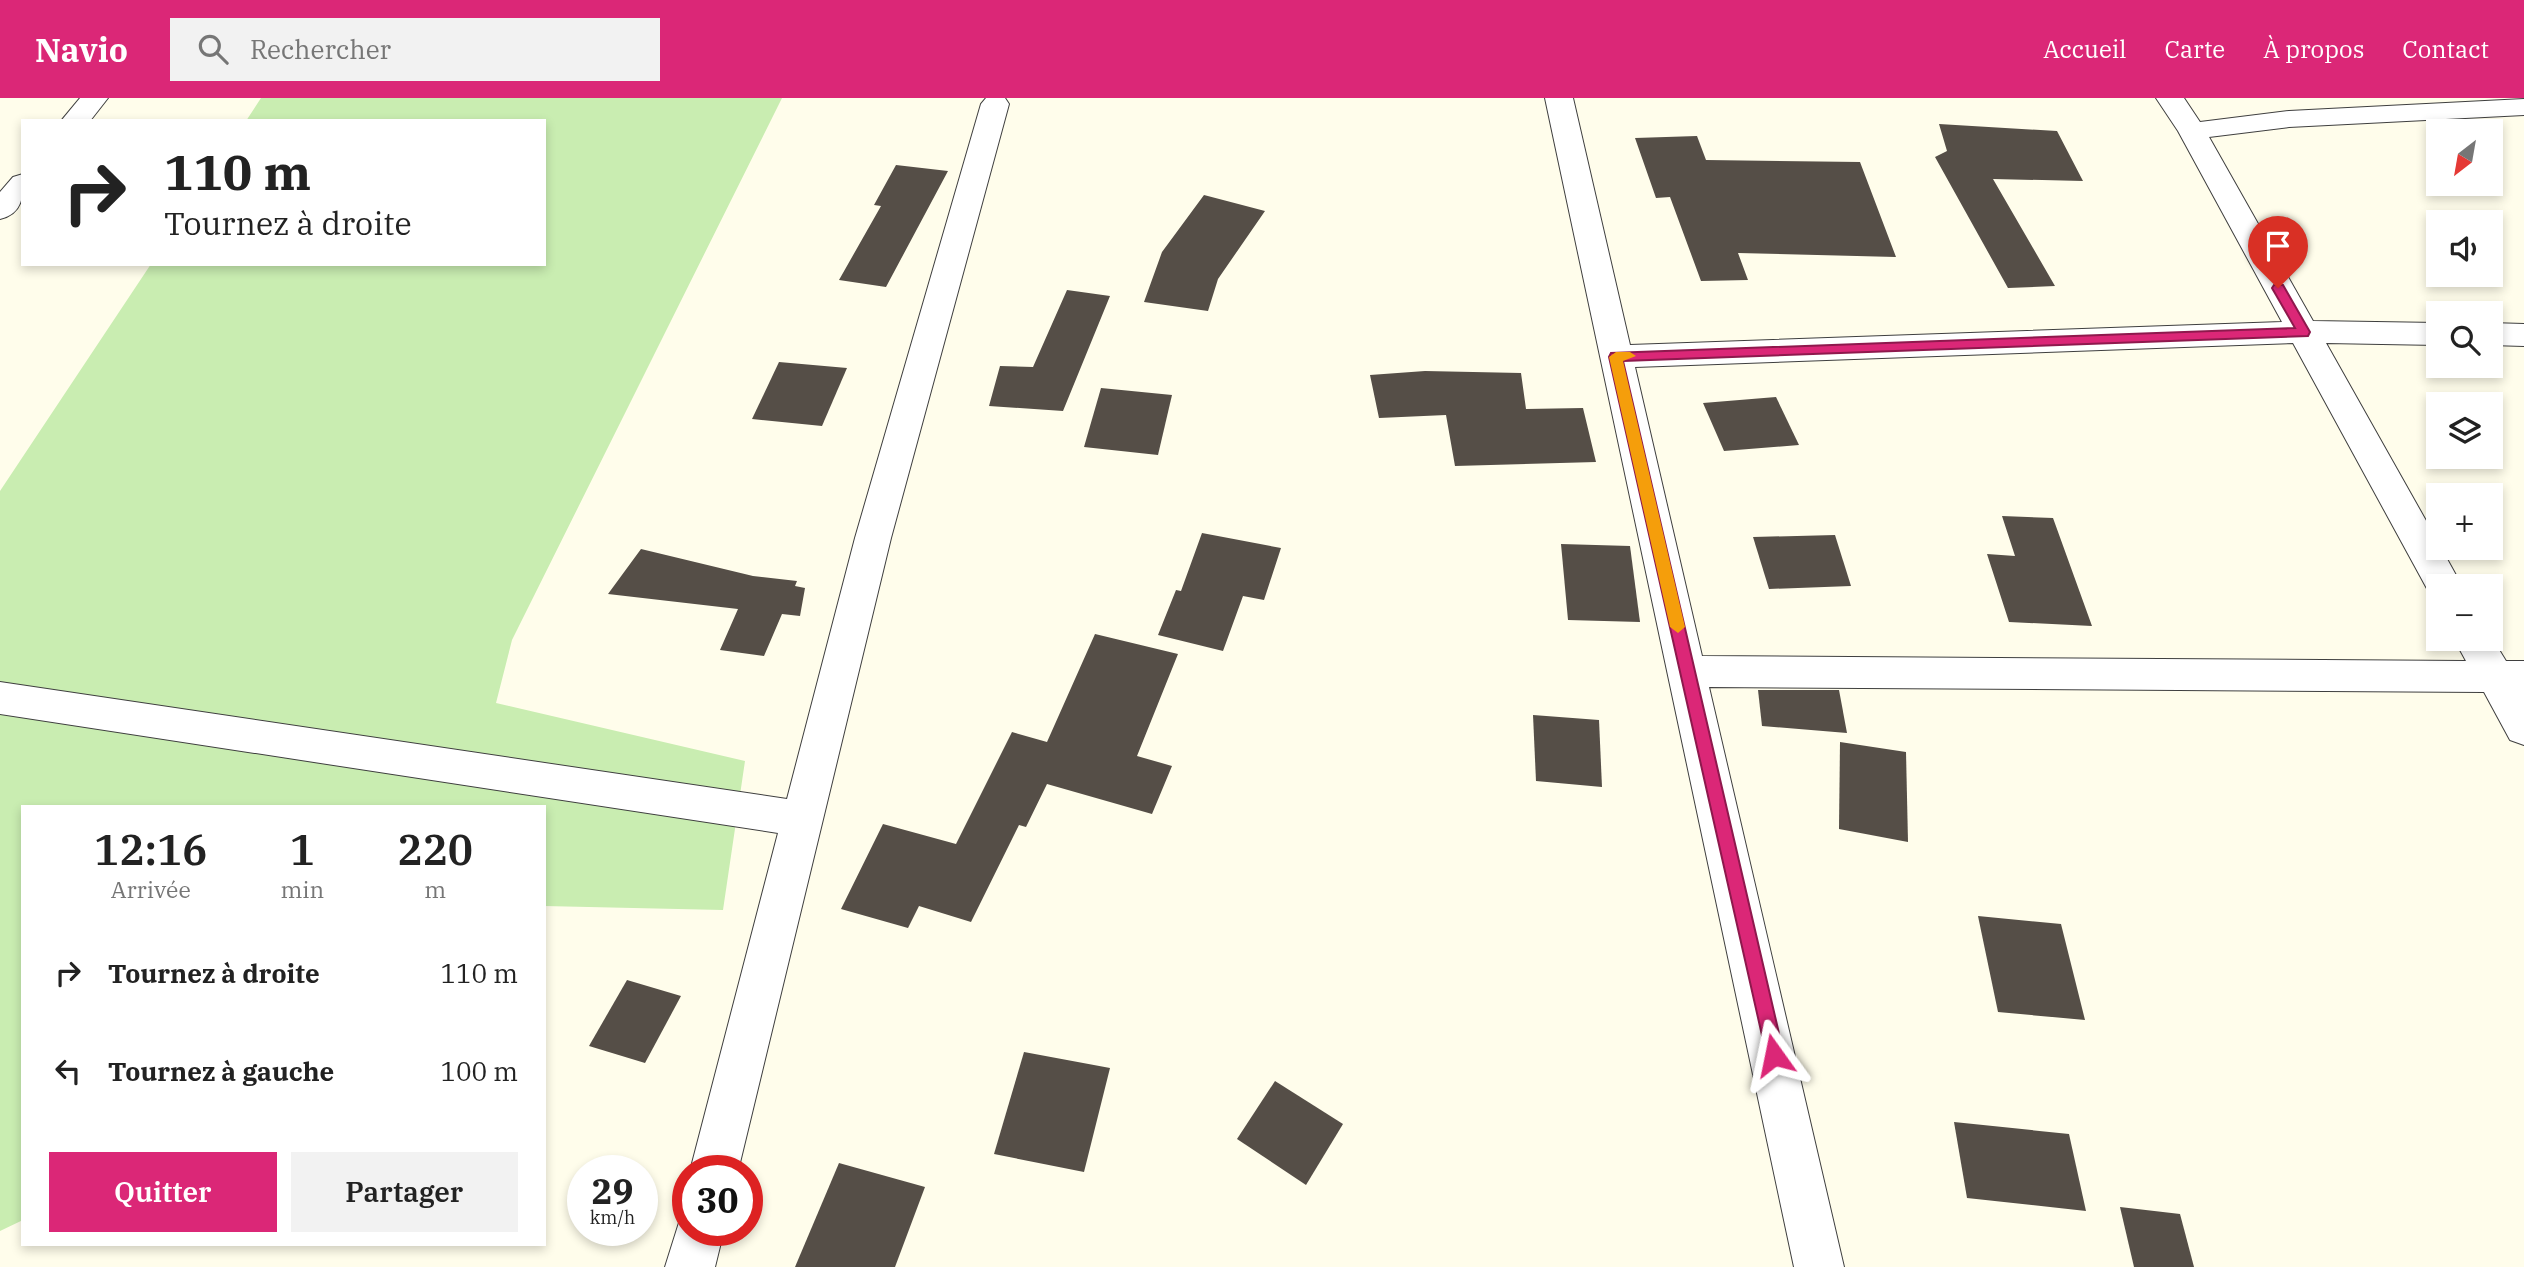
<!DOCTYPE html>
<html lang="fr">
<head>
<meta charset="utf-8">
<style>
  :root { --surface:#fff; --page:#f2f2f2; --text:#222; --muted:#767676; --accent:#db2777 }
  body { margin:0; font-family:"IBM Plex Serif",serif; background:var(--page); color:var(--text); height:100vh; display:flex; flex-direction:column; font-size:26px; white-space:nowrap }
  * { box-sizing:border-box; margin:0 }
  p { font-size:23px; color:var(--muted) }
  .icon { flex:none; width:38px; height:38px; fill:none; stroke:currentColor; stroke-width:2; stroke-linecap:round; stroke-linejoin:round }
  .map { position:relative; flex:1; overflow:hidden }
  .sheet { position:absolute; left:21px; top:707px; width:525px; height:441px; display:flex; flex-direction:column; background:var(--surface); border-radius:0px; box-shadow:0 4px 10px #0003 }
  .sheet>* { flex:none }
  .banner { position:absolute; left:21px; top:21px; width:525px; height:147px; border-radius:0px; box-shadow:0 4px 10px #0003; background:#fff; color:var(--text); overflow:hidden }
  .needle { width:46px; rotate:211deg }
  .controls { position:absolute; left:2426px; top:21px; display:grid; gap:14px }
  .controls a { display:grid; place-items:center; width:77px; height:77px; border-radius:0px; background:var(--surface); box-shadow:0 4px 10px #0003; font-size:35px }
  .speed { position:absolute; left:567px; top:1057px; display:flex; gap:14px; font-size:35px; font-weight:700; text-align:center }
  .speed>* { display:grid; place-content:center; width:91px; height:91px; border-radius:50%; background:var(--surface); box-shadow:0 4px 10px #0003; line-height:1 }
  .speed small { font-size:18px; font-weight:400 }
  .speed .limit { border:10px solid #d22; background:#fff; color:#111 }
  .pin { position:absolute; display:grid; place-items:center; width:60px; height:60px; color:#fff; margin:-72px -30px; border-radius:50% 50% 50% 0; rotate:-45deg; box-shadow:0 0 7px #0007 }
  .pin .icon { rotate:45deg }
  .me { position:absolute; width:77px; margin:-38px; rotate:348deg; stroke-linejoin:round; filter:drop-shadow(0 0 5px #0008) }
  .turn { display:flex; align-items:center; gap:24px; height:147px; padding:0 28px; font-size:32px }
  .turn .icon { width:91px; height:91px; stroke-width:2.5 }
  .turn b { display:block; font-size:49px; line-height:60px }
  .eta { display:flex; justify-content:space-evenly; align-items:center; height:119px; text-align:center }
  .eta b { font-size:42px; font-weight:600; line-height:49px }
  .primary-button { display:flex; gap:14px; margin-top:auto; padding:14px 28px }
  .primary-button a { flex:1; height:80px; border-radius:0px; background:var(--accent); color:#fff; font-size:28px; font-weight:600; line-height:80px; text-align:center }
  .primary-button a+a { background:var(--page); color:var(--text) }
  ul { padding:0; list-style:none }
  li { display:flex; align-items:center; gap:21px; height:98px; padding:0 28px }
  li div { flex:1 }
  li b { display:block; font-size:26px }
  li em { font-style:normal }
  header { display:flex; align-items:center; gap:42px; box-sizing:border-box; height:98px; padding:0 35px; background:var(--accent); color:#fff }
  header strong { font-size:33px }
  nav { display:flex; gap:38px; margin-inline-start:auto; font-size:24px }
  .search { width:490px; height:63px; background:var(--page); display:flex; align-items:center; gap:18px; box-sizing:border-box; padding:0 24px; border-radius:0px; color:var(--muted); font-size:26px }
  .map>svg:first-child { display:block }
  .green { fill:#c9edb1 }
  .building { fill:#554e47 }
  .lines { fill:none; stroke-linecap:round; stroke-linejoin:round }
  .minor-casing { stroke:#3f3f3f; stroke-width:2 }
  .minor { fill:#fff; fill-rule:evenodd }
  .route { fill:#db2777; stroke:#8e194d; stroke-width:2 }
  .slow { fill:#f59e0b }
</style>
</head>
<body>
<header>
<strong>Navio</strong>
<div class="search"><svg class="icon" aria-label="search" viewBox="0 0 24 24"><circle cx="10" cy="10" r="6"/><path d="M15 15l6 6"/></svg>Rechercher</div>
<nav><a>Accueil</a><a>Carte</a><a>À propos</a><a>Contact</a></nav>
</header>
<div class="map">
<svg width="2524" height="1169" viewBox="0 0 2524 1169">
  <rect width="100%" height="100%" fill="#fffdeb"/>
  <!-- green -->
  <path class="green" d="M261 0H782L512 542 496 605 745 663 723 812 544 808V709H23V1122L0 1133V393L151 166H544V23H246Z"/>
  <!-- building -->
  <g class="building">
    <path d="M1939 26 2057 33 2083 83 1993 81 2055 188 2008 190 1935 59 1947 53Z"/>
    <path d="M1697 38 1706 62 1860 64 1896 159 1738 155 1748 182 1701 183 1670 99 1656 100 1635 40Z"/>
    <path d="M896 67 948 73 886 189 839 182 881 108 874 107Z"/>
    <path d="M1204 97 1265 113 1218 181 1208 213 1144 204 1162 154Z"/>
    <path d="M1067 192 1110 198 1063 313 989 308 1000 268 1033 269Z"/>
    <path d="M779 264 847 270 822 328 752 321Z"/>
    <path d="M1425 273 1521 275 1526 311 1583 310 1596 364 1455 368 1446 317 1379 320 1370 277Z"/>
    <path d="M1101 290 1172 297 1158 357 1084 349Z"/>
    <path d="M1776 299 1799 347 1724 353 1703 305Z"/>
    <path d="M2002 418 2053 420 2092 528 2009 524 1987 456 2015 458Z"/>
    <path d="M1202 435 1281 450 1264 502 1243 498 1223 553 1158 537 1176 492 1181 493Z"/>
    <path d="M1835 437 1851 488 1769 491 1753 439Z"/>
    <path d="M1561 446 1630 448 1640 524 1568 522Z"/>
    <path d="M641 451 753 478 797 483 795 488 805 490 800 518 782 516 764 558 720 552 738 511 608 496Z"/>
    <path d="M1095 536 1178 556 1137 658 1172 668 1152 716 1047 686 1026 729 1019 727 971 824 919 808 908 830 841 811 883 726 956 746 1012 634 1047 644Z"/>
    <path d="M1758 592H1839L1847 635 1762 628Z"/>
    <path d="M1533 617 1599 622 1602 689 1536 683Z"/>
    <path d="M1840 644 1906 654 1908 744 1839 731Z"/>
    <path d="M1978 818 2061 826 2085 922 1998 914Z"/>
    <path d="M627 882 681 898 645 965 589 948Z"/>
    <path d="M1024 954 1110 970 1084 1074 994 1056Z"/>
    <path d="M1275 983 1343 1026 1306 1087 1237 1041Z"/>
    <path d="M1954 1024 2069 1036 2086 1113 1967 1100Z"/>
    <path d="M839 1065 925 1089 895 1169H795Z"/>
    <path d="M2120 1109 2180 1116 2194 1169H2134Z"/>
  </g>
  <g class="lines">
    <!-- minor casing -->
    <g class="minor-casing">
      <g id="minor">
        <path d="M80 0H108L90 23H61Z"/>
        <path d="M986 0H1005L1009 6 891 440 738 1073H690L778 735 0 616V584L787 701 855 440 981 6Z"/>
        <path d="M1545 0H1573L1630 247 2282 224 2178 33 2156 0H2184L2200 24 2289 13 2524 1V17L2289 29 2209 39 2313 223 2438 225V247L2326 245 2438 444V450H2441L2462 488H2438V500L2431 498 2293 245 1635 269 1702 558 2466 563 2454 541H2490V537L2506 563H2524V647L2510 642 2484 594 1709 589 1844 1169H1794Z"/>
        <path d="M23 76C23 97 24 115 0 121V94L13 79Z"/>
        <path d="M2490 225 2524 226V248L2490 247Z"/>
        <path d="M688 1112V1132H724L715 1169H665L682 1115Z"/>
      </g>
    </g>
    <!-- minor -->
    <use href="#minor" class="minor"/>
  </g>
  <!-- route -->
  <path class="route" d="M2274 187H2283L2310 234 2308 238 1623 263 1784 957 1781 964 1774 966 1768 964 1609 259 1611 255 2295 230 2272 190Z"/>
  <!-- slow -->
  <path class="slow" d="M1616 254H1630L1636 258 1623 263 1685 529 1678 535 1670 529 1609 259Z"/>
</svg>
<div class="controls">
<a><svg class="needle" viewBox="-14 -14 28 28"><path d="M0-13l5 13h-10z" fill="#e53935"/><path d="M0 13l5-13h-10z" fill="#767676"/></svg></a>
<a><svg class="icon" aria-label="sound" viewBox="0 0 24 24"><path d="M4 9h4l5-4v14l-5-4H4zM17 9q2 3 0 6"/></svg></a>
<a><svg class="icon" aria-label="search" viewBox="0 0 24 24"><circle cx="10" cy="10" r="6"/><path d="M15 15l6 6"/></svg></a>
<a><svg class="icon" aria-label="layers" viewBox="0 0 24 24"><path d="M12 4l9 5-9 5-9-5zM3 14l9 5 9-5"/></svg></a>
<a>+</a>
<a>−</a>
</div>
<div class="speed"><div>29<small>km/h</small></div><div class="limit">30</div></div>
<div class="pin" style="left:2278px;top:190px;background:#d93025"><svg class="icon" aria-label="arrive" viewBox="0 0 24 24"><path d="M6 21V4h12l-3 4 3 4H6"/></svg></div>
<svg class="me" style="left:1774px;top:957px" viewBox="-20 -20 40 40"><path d="M0-17L14 15 0 8-14 15z" fill="#db2777" stroke="#fff" stroke-width="4"/></svg>
<div class="banner">
<div class="turn"><svg class="icon" aria-label="right" viewBox="0 0 24 24"><path d="M7 20v-9h11M14 6l5 5-5 5"/></svg><div><b>110 m</b>Tournez à droite</div></div>
</div>
<section class="sheet">
<div class="eta">
<div><b>12:16</b><p>Arrivée</p></div>
<div><b>1</b><p>min</p></div>
<div><b>220</b><p>m</p></div>
</div>
<ul>
<li><svg class="icon" aria-label="right" viewBox="0 0 24 24"><path d="M7 20v-9h11M14 6l5 5-5 5"/></svg><div><b>Tournez à droite</b></div><em>110 m</em></li>
<li><svg class="icon" aria-label="left" viewBox="0 0 24 24"><path d="M17 20v-9H6M10 6l-5 5 5 5"/></svg><div><b>Tournez à gauche</b></div><em>100 m</em></li>
</ul>
<div class="primary-button"><a>Quitter</a><a>Partager</a></div>
</section>
</div>
</body>
</html>
